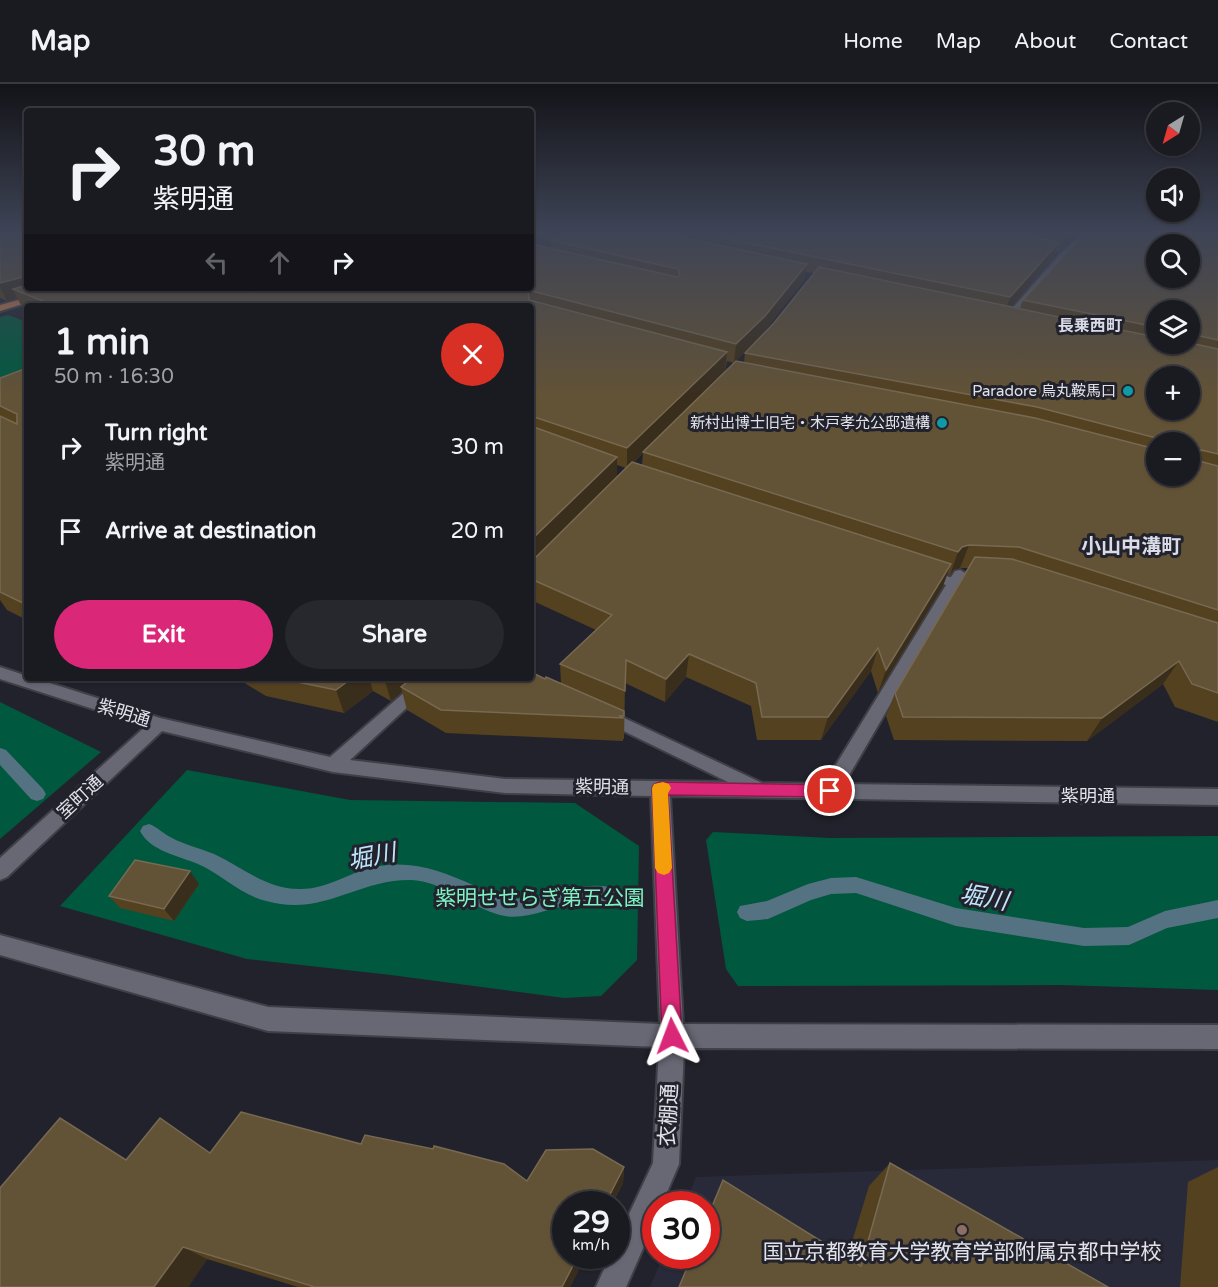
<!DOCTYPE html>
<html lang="en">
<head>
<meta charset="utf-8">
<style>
  :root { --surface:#1a1a21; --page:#27272e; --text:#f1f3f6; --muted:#9fa1a5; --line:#38383f; --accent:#db2777 }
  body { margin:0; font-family:"Varela Round","Noto Sans JP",sans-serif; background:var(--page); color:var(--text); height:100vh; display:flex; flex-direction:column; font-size:22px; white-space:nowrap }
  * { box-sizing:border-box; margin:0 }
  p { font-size:20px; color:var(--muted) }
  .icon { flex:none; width:33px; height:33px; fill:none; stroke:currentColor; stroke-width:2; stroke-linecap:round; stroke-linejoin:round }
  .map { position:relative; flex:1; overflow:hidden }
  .side { position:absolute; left:24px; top:219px; width:510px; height:378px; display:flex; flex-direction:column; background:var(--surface); border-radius:6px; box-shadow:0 2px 4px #0004,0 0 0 2px var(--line) }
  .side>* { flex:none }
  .banner { position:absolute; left:24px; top:24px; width:510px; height:183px; border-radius:6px; box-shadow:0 2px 4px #0004,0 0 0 2px var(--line); background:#1a1a21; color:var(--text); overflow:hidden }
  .needle { width:39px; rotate:217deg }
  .tools { position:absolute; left:1146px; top:18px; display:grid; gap:12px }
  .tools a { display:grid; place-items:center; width:54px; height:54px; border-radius:50%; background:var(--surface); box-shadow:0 2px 4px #0004,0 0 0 2px var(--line); font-size:30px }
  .speed { position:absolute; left:552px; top:1107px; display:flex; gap:12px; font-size:30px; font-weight:700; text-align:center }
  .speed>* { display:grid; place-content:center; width:78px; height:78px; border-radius:50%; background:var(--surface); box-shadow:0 2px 4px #0004,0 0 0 2px var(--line); line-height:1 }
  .speed small { font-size:15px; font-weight:400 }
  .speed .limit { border:9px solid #d22; background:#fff; color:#111 }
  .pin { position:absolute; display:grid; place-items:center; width:51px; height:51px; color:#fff; margin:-26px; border:3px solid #fff; border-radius:50%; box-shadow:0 2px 6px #0007 }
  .me { position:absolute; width:66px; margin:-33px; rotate:357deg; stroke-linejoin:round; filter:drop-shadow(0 0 4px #0008) }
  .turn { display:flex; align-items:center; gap:21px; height:126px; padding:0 30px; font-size:27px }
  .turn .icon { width:78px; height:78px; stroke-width:2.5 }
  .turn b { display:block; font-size:42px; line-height:51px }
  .lanes { display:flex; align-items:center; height:57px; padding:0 30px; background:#0003; justify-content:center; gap:30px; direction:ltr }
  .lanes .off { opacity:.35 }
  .round { display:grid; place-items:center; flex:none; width:63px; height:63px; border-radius:32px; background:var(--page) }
  .head { display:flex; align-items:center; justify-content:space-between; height:102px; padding:0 30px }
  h1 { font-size:36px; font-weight:700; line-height:45px }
  .cta { display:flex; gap:12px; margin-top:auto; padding:12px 30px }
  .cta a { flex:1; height:69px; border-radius:36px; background:var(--accent); color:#fff; font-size:24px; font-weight:700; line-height:69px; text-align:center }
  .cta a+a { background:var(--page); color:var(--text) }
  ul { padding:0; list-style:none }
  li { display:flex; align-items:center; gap:18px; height:84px; padding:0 30px }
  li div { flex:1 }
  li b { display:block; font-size:22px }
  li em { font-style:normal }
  header { display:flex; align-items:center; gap:36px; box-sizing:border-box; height:84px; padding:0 30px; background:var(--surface); border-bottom:2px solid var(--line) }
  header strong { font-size:28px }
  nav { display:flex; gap:33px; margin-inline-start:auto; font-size:21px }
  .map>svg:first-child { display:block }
  .built { fill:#292a39 }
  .green { fill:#00593e }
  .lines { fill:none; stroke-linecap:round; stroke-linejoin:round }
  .stream { fill:#547282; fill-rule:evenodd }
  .service-casing { stroke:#3f4047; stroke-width:4 }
  .minor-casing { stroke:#3f4047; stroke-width:4 }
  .trunk-casing { stroke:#3f4047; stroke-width:4 }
  .service { fill:#676874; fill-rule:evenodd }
  .minor { fill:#676874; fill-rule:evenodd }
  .trunk { fill:#cb7e4a; fill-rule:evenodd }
  .wall { fill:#544120; fill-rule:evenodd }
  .shaded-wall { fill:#392d1c }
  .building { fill:#635336; stroke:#776952; stroke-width:1.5; fill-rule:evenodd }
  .route { fill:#db2777; stroke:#8e194d; stroke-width:1.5 }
  .slow { fill:#f59e0b }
  .culture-dot { fill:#0f9aa8; stroke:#22222c; stroke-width:2 }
  .education-dot { fill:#8d6e63; stroke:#22222c; stroke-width:2 }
  .labels { text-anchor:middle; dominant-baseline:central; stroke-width:6; stroke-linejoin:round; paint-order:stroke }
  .far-poi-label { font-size:15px; fill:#e2e3ea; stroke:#22222c; text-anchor:end }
  .far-neighbourhood-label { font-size:16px; font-weight:bold; fill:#dadbe9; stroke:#22222c }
  .street-label { font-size:18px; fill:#e2e3ea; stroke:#22222c }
  .neighbourhood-label { font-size:20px; font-weight:bold; fill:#dadbe9; stroke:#22222c }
  .near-park-label { font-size:21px; fill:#7ff3c3; stroke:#22222c }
  .near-street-label { font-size:21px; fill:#e2e3ea; stroke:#22222c }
  .near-poi-label { font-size:21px; fill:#e2e3ea; stroke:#22222c }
  .near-water-label { font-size:24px; font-style:italic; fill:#bee5fb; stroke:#22222c }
</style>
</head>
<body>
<header>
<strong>Map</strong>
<nav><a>Home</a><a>Map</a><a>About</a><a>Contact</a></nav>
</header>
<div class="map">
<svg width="1218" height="1203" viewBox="0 0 1218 1203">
  <rect width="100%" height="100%" fill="#22222c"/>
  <!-- built -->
  <path class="built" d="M1218 1076V1203H650L663 1172H706V1120H685L696 1093Z"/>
  <!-- green -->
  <g class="green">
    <path d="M8 231 27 238V291L0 301V233Z"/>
    <path d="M0 618 101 668 0 755Z"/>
    <path d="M187 686 350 716 575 719 639 762 637 876 601 912 564 914 391 891 247 875 60 822Z"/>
    <path d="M713 748 830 754 1218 752V906L1061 901 738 902 726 885 706 756Z"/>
  </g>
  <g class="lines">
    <!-- stream -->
    <g class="stream">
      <path d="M0 664 6 666 43 705 46 710 43 715 37 717 31 715 0 681Z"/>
      <path d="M149 740C158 743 163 750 172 754 185 761 200 764 214 770 244 784 267 806 301 805 329 805 353 786 379 782 414 776 445 788 475 802 484 806 495 813 505 814 543 820 580 791 621 806L624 812 621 818C607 823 590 818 576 820 551 822 525 838 500 831 470 823 443 797 411 796 357 795 324 833 266 817 241 811 221 790 198 780 179 772 150 767 140 747L143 742Z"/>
      <path d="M856 793 956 824 1084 844 1128 843 1165 827 1218 816V834L1167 844 1129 861 1084 862 956 842 856 809 831 810 811 816 768 835 747 837 740 834 737 828 740 822 767 817 808 800 831 794Z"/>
    </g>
    <!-- service casing -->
    <g class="service-casing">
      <path id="service" d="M924 485 959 496 961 499 837 712 830 715 823 712 821 707 823 702 946 501 919 492 917 489 919 486Z"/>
    </g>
    <!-- minor casing -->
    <g class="minor-casing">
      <g id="minor">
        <path d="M1085 147H1092L1066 174 1010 238H1004V234L1060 170Z"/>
        <path d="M960 486 967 490 959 502H949L947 499 955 487Z"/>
        <path d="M0 583 27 592V594H34L160 634 330 673 421 594H439L350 676 505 695 728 698 599 635 596 631 599 627 605 625 762 699 1218 705V721L670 712 683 940 1218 941V965L684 964 679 1080 662 1120H656V1135L626 1203H596L610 1172H616V1158L653 1079 659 963 268 947 0 871V851L268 923 660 940 651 712 505 709 333 688 162 647 7 793 0 796V774L146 642 0 595Z"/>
      </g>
    </g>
    <!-- trunk casing -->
    <g class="trunk-casing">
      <path id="trunk" d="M62 204H75L0 227V221Z"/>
    </g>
    <!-- service -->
    <use href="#service" class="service"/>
    <!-- minor -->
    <use href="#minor" class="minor"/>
    <!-- trunk -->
    <use href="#trunk" class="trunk"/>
  </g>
  <!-- wall -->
  <g class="wall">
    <path d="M0 147 27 204H531V147H1082L1059 168 1056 167 1053 174 1011 223 1020 224 1023 216 1218 147V638L1175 623 1163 600 1087 657 894 656 886 632 895 609 968 484H960L953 486 950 491 947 490 943 502 878 609 871 587 821 656H757L751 622 686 593 665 618 625 599 624 655H623V657L446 649 407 626 402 607 391 617 373 607 344 629 266 612 236 594H531L545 595 561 599 560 580 596 546 531 516V222H27V225L22 223 17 214 7 217 0 214ZM805 188 814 189 774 239 745 269 744 279 725 287 727 277 734 279 762 250 804 196ZM1156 226H1190V260H1156ZM1156 358H1190L1156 392ZM643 369 642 381 633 379ZM617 381 626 384 617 393Z"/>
    <path d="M27 284V536L7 526 0 516V294Z"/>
    <path d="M199 800 174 837 120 824 109 812Z"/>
    <path d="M361 1060 527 1097 624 1083 623 1099 570 1203H298L207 1175 188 1203 126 1076 210 1069Z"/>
    <path d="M890 1079 1108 1203H679L847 1174 869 1102Z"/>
    <path d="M1218 1083V1203H1180L1188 1098Z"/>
  </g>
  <!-- shaded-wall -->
  <g class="shaded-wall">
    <path d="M548 147H588L550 156 551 162 536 168 535 152Z"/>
    <path d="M1071 147H1082L1059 168 1065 152Z"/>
    <path d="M1059 158 1053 174 1004 231 1010 213Z"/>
    <path d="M807 180 804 196 762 250 734 279 736 260Z"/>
    <path d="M27 192V204L13 205 17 214 7 217 0 203V199Z"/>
    <path d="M325 204H362L329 218Z"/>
    <path d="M727 268 725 287 627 385V364Z"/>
    <path d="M617 373V394L531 480V456Z"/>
    <path d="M969 461 960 484 953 486 950 491 958 468 962 463Z"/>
    <path d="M951 480 943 502 878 609 886 586Z"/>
    <path d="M878 564 871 587 821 656 828 633Z"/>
    <path d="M689 570 686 593 665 618 666 595Z"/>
    <path d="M1179 577 1163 600 1087 657 1102 634Z"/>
    <path d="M352 594H369L373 607 344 629 336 606Z"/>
    <path d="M384 594H418L401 603 402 607 391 617Z"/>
    <path d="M190 787 199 800 174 837 164 825Z"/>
    <path d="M624 1083 623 1099 612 1120H605Z"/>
    <path d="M183 1163 207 1175 188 1203H154Z"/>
    <path d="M578 1172H586L570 1203H562Z"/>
  </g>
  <!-- building -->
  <g class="building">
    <path d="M0 147H27V192L0 199Z"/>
    <path d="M531 147H548L535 152H531Z"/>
    <path d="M572 147H652L807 180 765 232 736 260 528 206 529 216 727 268 627 364 531 332V222H55L13 205 27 201V204H309L317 207H332L339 204H490L499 207H513L514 204H531V160L677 193 680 191 678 185 550 156Z"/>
    <path d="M689 147H1004L1059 158 1010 213Z"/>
    <path d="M1038 147H1071L1065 152Z"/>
    <path d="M1087 147H1218V256L1190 250V226H1156V243L1023 216ZM1156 160H1190V194H1156Z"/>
    <path d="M819 183 1156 253V260L1190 259 1218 265V370L1201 366 1200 369H1190L1191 375 1218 382V526L1019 463 969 461 962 463 958 468 643 368 736 277 1035 334 1156 365V392H1190V358H1168V357L1037 323 745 269 774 239ZM1156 292H1190V326H1156Z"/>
    <path d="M27 284V521L0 508V332L17 340V330L0 322V294Z"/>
    <path d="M531 342 617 373 531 456Z"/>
    <path d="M632 378 951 480 886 586 878 564 828 633H762L756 599 689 570 666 595 626 576 625 607 560 580 612 531 531 495V474L536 473Z"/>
    <path d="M975 473 1012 475 1218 539V609L1192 600 1179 577 1102 634 903 633 895 609Z"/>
    <path d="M531 588 545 595 546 593 624 627V632H620L623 634 441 626 401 603 412 594H531Z"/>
    <path d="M278 594H352L336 606Z"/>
    <path d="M135 776 190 787 164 825 109 812Z"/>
    <path d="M241 1028 361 1060 365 1051 433 1065 434 1062 504 1080 527 1097 546 1066 593 1065 624 1083 605 1120H566V1172H578L562 1203H311L312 1202 183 1163 154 1203H0V1104L60 1034 126 1076 160 1034 210 1069Z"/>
    <path d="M890 1079 1108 1203H679L692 1172H706V1137L723 1096 861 1182Z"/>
  </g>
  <!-- sky -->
  <linearGradient id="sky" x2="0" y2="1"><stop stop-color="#131318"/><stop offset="0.47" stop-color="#3e4456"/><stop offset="1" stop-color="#3e4456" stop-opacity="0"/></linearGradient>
  <rect width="1218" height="315" fill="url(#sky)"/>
  <!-- route -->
  <path class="route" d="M660 698 830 701 836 702 838 707 836 711 830 713 668 711 682 952 679 959 672 962 665 959 662 952 652 704 654 700Z"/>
  <!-- slow -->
  <path class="slow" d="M663 698 669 700 671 704 668 709 672 784 669 789 664 791 658 789 655 784 652 704 654 700Z"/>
  <!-- markers -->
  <g class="culture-dot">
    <circle cx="1128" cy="307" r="6"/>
    <circle cx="942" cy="339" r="6"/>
  </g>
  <circle class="education-dot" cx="962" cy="1146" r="6"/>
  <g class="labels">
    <!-- far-poi labels -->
    <g class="far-poi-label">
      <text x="1116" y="307">Paradore 烏丸鞍馬口</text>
      <text x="930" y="339">新村出博士旧宅・木戸孝允公邸遺構</text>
    </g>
    <!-- far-neighbourhood labels -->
    <g class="far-neighbourhood-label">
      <text x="1090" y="242">長乗西町</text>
    </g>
    <!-- street labels -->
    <g class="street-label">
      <text transform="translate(124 629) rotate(17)">紫明通</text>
      <text transform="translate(602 703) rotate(1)">紫明通</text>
      <text x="1088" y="712">紫明通</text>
      <text transform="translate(80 713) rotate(-43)">室町通</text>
    </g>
    <!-- neighbourhood labels -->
    <g class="neighbourhood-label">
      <text x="1131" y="463">小山中溝町</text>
    </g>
    <!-- near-park labels -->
    <g class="near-park-label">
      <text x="540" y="814">紫明せせらぎ第五公園</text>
    </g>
    <!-- near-street labels -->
    <g class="near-street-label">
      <text transform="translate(669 1031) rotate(-87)">衣棚通</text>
    </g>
    <!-- near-poi labels -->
    <g class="near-poi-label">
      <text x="962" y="1168">国立京都教育大学教育学部附属京都中学校</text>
    </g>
    <!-- near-water labels -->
    <g class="near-water-label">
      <text transform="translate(372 773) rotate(-11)">堀川</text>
      <text transform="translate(984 814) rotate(10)">堀川</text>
    </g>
  </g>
</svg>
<div class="tools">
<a><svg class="needle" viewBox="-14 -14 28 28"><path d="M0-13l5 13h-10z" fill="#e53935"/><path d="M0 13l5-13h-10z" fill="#9fa1a5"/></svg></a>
<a><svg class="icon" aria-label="sound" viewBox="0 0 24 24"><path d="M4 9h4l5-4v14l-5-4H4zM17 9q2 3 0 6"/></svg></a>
<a><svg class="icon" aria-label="search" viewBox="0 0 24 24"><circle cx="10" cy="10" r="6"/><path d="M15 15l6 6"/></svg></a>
<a><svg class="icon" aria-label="layers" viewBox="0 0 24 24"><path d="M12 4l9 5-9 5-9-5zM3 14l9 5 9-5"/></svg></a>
<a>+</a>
<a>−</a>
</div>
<div class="speed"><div>29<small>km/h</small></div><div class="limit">30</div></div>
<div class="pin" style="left:830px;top:707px;background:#d93025"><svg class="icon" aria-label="arrive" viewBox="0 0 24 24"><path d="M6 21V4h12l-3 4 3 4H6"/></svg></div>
<svg class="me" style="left:672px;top:952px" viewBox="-20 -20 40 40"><path d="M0-17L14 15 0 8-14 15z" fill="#db2777" stroke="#fff" stroke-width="4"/></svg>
<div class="banner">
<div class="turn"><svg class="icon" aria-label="right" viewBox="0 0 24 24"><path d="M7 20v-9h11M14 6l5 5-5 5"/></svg><div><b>30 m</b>紫明通</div></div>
<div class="lanes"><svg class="icon off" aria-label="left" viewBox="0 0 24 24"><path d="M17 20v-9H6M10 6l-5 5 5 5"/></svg><svg class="icon off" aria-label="ahead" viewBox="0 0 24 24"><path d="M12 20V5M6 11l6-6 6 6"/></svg><svg class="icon" aria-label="right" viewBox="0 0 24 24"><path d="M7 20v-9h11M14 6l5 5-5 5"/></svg></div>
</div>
<section class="side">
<div class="head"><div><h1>1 min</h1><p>50 m · 16:30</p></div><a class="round" style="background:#d93025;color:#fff"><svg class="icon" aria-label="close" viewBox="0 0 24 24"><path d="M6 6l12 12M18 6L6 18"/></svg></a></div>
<ul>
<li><svg class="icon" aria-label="right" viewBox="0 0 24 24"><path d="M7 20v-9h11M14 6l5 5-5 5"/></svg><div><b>Turn right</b><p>紫明通</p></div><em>30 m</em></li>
<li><svg class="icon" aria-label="arrive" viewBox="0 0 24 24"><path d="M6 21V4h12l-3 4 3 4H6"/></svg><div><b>Arrive at destination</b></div><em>20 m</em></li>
</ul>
<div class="cta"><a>Exit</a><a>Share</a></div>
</section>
</div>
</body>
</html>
